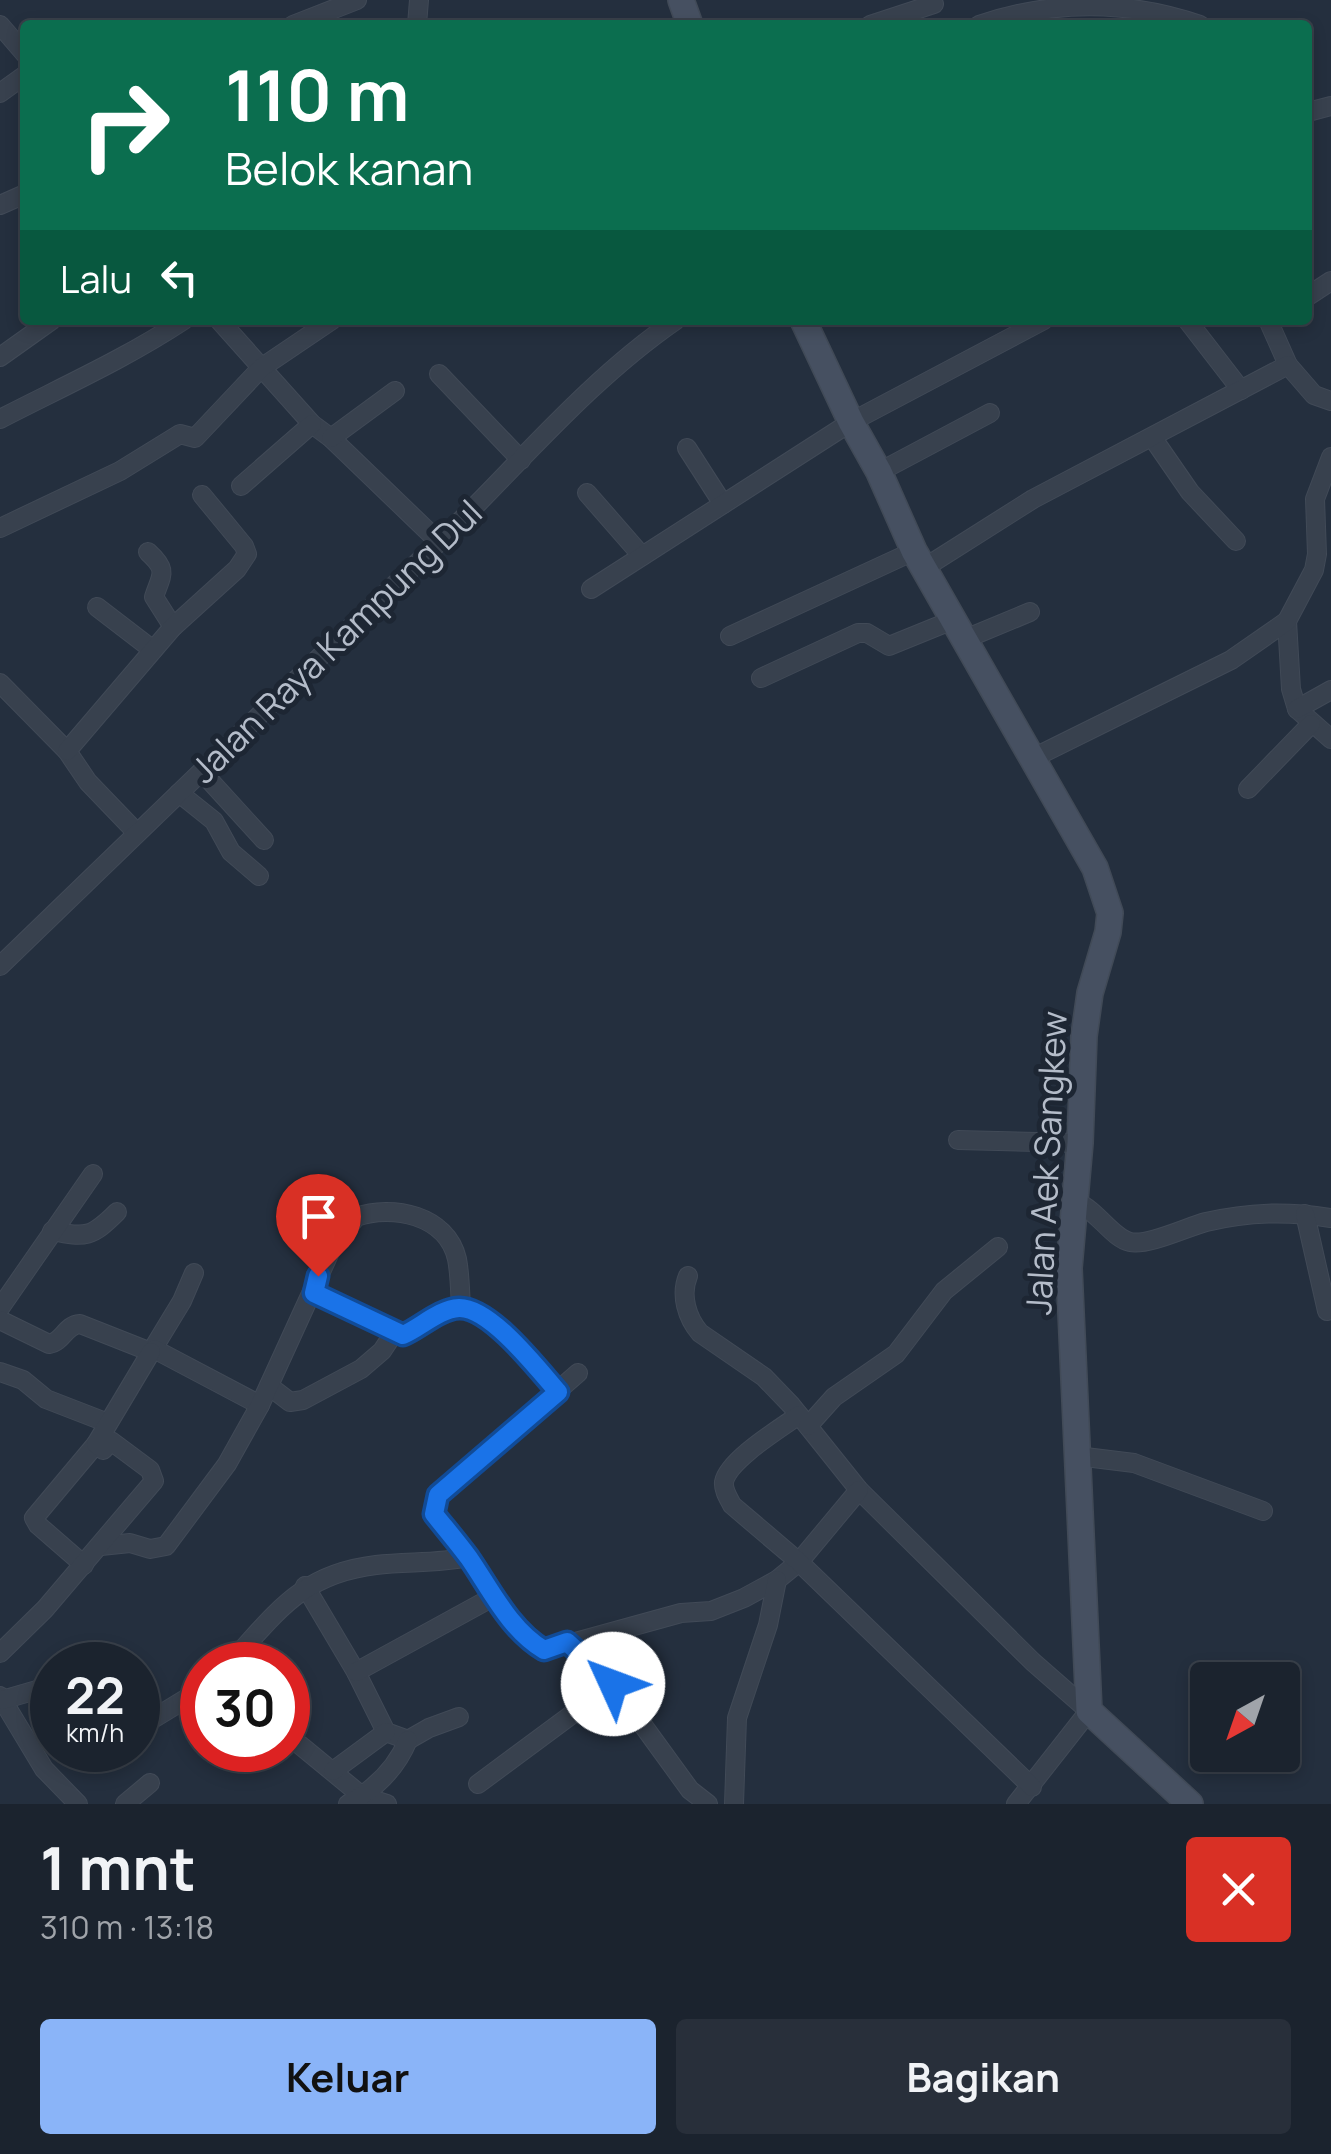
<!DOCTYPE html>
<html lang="id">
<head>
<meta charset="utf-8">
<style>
  :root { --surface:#1b232e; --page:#282f3a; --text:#f1f3f6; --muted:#a0a4aa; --line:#39404a; --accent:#8ab4f8 }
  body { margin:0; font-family:Manrope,sans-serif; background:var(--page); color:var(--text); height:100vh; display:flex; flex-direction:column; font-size:38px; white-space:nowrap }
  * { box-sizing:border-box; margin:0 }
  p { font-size:32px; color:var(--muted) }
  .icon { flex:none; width:55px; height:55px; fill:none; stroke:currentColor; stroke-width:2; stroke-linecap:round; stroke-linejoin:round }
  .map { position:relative; height:1804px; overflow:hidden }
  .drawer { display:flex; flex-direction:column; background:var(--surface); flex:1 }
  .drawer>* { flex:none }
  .top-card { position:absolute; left:20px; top:20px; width:1292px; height:305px; border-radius:10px; box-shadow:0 5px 15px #0003,0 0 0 2px var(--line); background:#0b6e4f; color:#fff; overflow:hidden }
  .needle { width:65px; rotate:220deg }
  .controls { position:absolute; left:1190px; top:1662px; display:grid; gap:20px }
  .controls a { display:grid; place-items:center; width:110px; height:110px; border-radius:10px; background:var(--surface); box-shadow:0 5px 15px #0003,0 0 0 2px var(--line); font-size:50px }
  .speed { position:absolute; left:30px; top:1642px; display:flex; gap:20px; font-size:50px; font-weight:700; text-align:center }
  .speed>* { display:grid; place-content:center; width:130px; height:130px; border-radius:50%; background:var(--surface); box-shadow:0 5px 15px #0003,0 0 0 2px var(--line); line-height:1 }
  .speed small { font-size:25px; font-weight:400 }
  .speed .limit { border:15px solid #d22; background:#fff; color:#111 }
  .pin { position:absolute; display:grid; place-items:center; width:85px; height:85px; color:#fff; margin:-102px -42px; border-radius:50% 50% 50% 0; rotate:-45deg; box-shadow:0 0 10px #0007 }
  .pin .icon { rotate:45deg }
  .me { position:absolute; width:110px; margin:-55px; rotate:313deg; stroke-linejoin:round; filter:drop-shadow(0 0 8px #0008) }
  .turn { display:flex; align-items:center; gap:35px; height:210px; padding:0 40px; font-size:45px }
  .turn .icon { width:130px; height:130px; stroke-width:2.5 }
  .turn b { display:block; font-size:70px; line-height:85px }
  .then { display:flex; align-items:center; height:95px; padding:0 40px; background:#0003; gap:20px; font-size:38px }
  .round { display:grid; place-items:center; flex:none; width:105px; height:105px; border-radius:10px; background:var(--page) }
  .head { display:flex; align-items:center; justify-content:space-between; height:170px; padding:0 40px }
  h1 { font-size:60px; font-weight:700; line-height:75px }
  .action { display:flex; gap:20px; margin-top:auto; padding:20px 40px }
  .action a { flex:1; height:115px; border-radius:10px; background:var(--accent); color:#111; font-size:40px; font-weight:700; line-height:115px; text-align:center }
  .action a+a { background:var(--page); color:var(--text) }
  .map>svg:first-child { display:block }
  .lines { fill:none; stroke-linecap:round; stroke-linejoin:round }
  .street-casing { stroke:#414a57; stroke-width:20 }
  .secondary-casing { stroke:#414a57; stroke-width:28 }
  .street { stroke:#38414e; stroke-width:18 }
  .secondary { stroke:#465061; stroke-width:25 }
  .route-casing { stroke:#114b97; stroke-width:25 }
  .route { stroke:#1a73e8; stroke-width:18 }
  .labels { text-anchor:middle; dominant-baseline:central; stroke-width:10; stroke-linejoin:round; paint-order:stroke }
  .street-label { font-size:35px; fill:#b4bcc9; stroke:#1d2633 }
</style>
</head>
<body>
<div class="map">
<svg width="1331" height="1804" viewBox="0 0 1331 1804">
  <rect width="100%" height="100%" fill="#242f3e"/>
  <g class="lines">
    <!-- street casing -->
    <g class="street-casing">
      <g id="street">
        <path d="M0 25 25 54"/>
        <path d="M293 25 357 0"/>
        <path d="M417 25 419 0"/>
        <path d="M870 25 934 4"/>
        <path d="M979 25C1052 0 1128 0 1200 25"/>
        <path d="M0 93 25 75"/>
        <path d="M1308 112 1331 106"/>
        <path d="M0 205 25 194"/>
        <path d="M1308 296 1331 281"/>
        <path d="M219 320 312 424 331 438 439 542"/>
        <path d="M1187 320 1241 390"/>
        <path d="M1268 320 1288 365"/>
        <path d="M0 357 52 320"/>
        <path d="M439 374 521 460"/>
        <path d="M0 419C62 387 125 359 184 320"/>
        <path d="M1152 437 1190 492 1236 541"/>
        <path d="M331 438 395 391"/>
        <path d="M687 448 723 504"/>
        <path d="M879 472 990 413"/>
        <path d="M241 486 312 424"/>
        <path d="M587 493 642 556"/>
        <path d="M0 528 120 471 180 434 195 438 261 368 332 320"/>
        <path d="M148 552C169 571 161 575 154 597L173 627"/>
        <path d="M924 568 1033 499 1288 365 1314 395 1331 401"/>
        <path d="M591 589 851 422 1044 320"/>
        <path d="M97 607 153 650"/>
        <path d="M1287 621 1291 689 1297 709 1331 739"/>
        <path d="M730 636 914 551"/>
        <path d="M965 639 1030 612"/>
        <path d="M761 678 858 633H867L889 646 953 620"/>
        <path d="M0 683 67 751 88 782 137 833"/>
        <path d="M1297 709 1331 690"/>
        <path d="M67 751 173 627 237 569 247 554 244 546 202 495"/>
        <path d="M1033 758 1231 660 1287 621 1314 570 1317 554 1315 499 1331 457"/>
        <path d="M202 772 264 840"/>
        <path d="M1248 789 1311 724"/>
        <path d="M179 793 214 821 231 852 259 876"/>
        <path d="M0 966C146 825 292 684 438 543 516 468 586 382 676 320"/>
        <path d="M958 1140 1080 1143"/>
        <path d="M1075 1201C1098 1211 1112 1238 1130 1242 1148 1246 1187 1227 1206 1222 1249 1212 1287 1211 1331 1218"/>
        <path d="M1305 1214 1327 1311"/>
        <path d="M52 1231C86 1238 92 1237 117 1212"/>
        <path d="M688 1276C680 1295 687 1318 700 1333L764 1377 791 1405 859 1490 1033 1662 1089 1711 1016 1804"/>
        <path d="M314 1293 403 1335C419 1328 434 1315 451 1309 484 1299 538 1370 558 1392"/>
        <path d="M0 1308 93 1174"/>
        <path d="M0 1320 49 1344C63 1342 65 1325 80 1324L151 1352 182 1301 194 1273"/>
        <path d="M154 1349 260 1405"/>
        <path d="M0 1372 23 1380 46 1399 108 1423"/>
        <path d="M578 1373 438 1495 434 1514C446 1529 458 1543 469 1558 491 1590 510 1630 543 1651L681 1613 711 1611 744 1598 777 1580 799 1562 859 1490"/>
        <path d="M269 1386 290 1402 303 1400 361 1369 382 1351 394 1333"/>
        <path d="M799 1415C781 1428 728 1460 724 1482 723 1490 729 1499 732 1505L799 1562 1032 1787"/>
        <path d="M808 1426 834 1397 896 1354 944 1291 998 1247"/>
        <path d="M1077 1456 1134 1463 1263 1511"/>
        <path d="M101 1546 130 1543 150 1549 166 1546 227 1464 260 1405 330 1252 356 1217C392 1204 447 1215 457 1259 460 1274 460 1292 461 1308"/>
        <path d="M84 1565 38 1525 34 1518 96 1444"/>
        <path d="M305 1586 356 1672 386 1732 408 1740 429 1728 459 1717"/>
        <path d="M567 1641 613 1684 690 1790 708 1804"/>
        <path d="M0 1653 45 1609 154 1481 150 1470 111 1441 103 1450 96 1444 151 1352"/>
        <path d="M228 1665C276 1614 300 1574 376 1565 407 1561 437 1564 468 1557"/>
        <path d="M356 1672 493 1597"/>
        <path d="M0 1696 44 1769 78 1804"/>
        <path d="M2 1700 40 1689 52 1708"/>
        <path d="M138 1728 202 1689"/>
        <path d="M300 1745 362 1796 387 1804"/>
        <path d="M82 1750H97"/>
        <path d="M333 1771 386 1732"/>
        <path d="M478 1784 613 1684"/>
        <path d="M125 1804 150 1783"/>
        <path d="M348 1804C375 1789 396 1769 408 1740"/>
        <path d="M734 1804 737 1718 768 1625 777 1580"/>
      </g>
    </g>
    <!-- secondary casing -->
    <g class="secondary-casing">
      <g id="secondary">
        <path d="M681 0 690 25"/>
        <path d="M803 320 851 422 879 472 914 551 1095 868 1110 913 1108 932 1090 993 1084 1036 1080 1143 1069 1268 1089 1711 1190 1804"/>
      </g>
    </g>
    <!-- street -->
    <use href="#street" class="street"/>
    <!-- secondary -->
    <use href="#secondary" class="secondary"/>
  </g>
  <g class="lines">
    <!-- route casing -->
    <g class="route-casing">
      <path id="route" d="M318 1276 314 1293 403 1335C420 1328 439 1309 459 1308 490 1307 538 1369 558 1392L438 1495 434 1514C446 1529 458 1543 469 1558 491 1590 510 1630 544 1650L567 1642 613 1684"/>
    </g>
    <!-- route -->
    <use href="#route" class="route"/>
  </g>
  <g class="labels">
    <!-- street labels -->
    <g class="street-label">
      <text transform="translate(336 641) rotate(-44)">Jalan Raya Kampung Dul</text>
      <text transform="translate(1046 1163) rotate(-87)">Jalan Aek Sangkew</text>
    </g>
  </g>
</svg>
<div class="controls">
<a><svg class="needle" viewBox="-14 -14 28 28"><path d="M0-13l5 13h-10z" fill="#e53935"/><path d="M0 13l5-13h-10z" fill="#a0a4aa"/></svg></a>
</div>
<div class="speed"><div>22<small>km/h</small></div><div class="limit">30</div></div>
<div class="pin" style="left:318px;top:1276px;background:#d93025"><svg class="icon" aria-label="arrive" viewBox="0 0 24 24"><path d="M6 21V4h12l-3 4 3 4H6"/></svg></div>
<svg class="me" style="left:613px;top:1684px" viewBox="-20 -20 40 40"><circle r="19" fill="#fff"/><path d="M0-13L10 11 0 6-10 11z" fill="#1a73e8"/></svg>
<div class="top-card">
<div class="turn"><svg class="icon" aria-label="right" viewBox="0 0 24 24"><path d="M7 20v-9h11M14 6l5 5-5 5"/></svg><div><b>110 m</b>Belok kanan</div></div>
<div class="then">Lalu<svg class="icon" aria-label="left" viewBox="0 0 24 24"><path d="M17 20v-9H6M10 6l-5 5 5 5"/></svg></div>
</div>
</div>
<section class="drawer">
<div class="head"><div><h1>1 mnt</h1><p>310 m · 13:18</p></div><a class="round" style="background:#d93025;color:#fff"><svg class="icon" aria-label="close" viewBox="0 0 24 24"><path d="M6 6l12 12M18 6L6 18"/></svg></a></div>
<div class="action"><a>Keluar</a><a>Bagikan</a></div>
</section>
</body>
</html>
